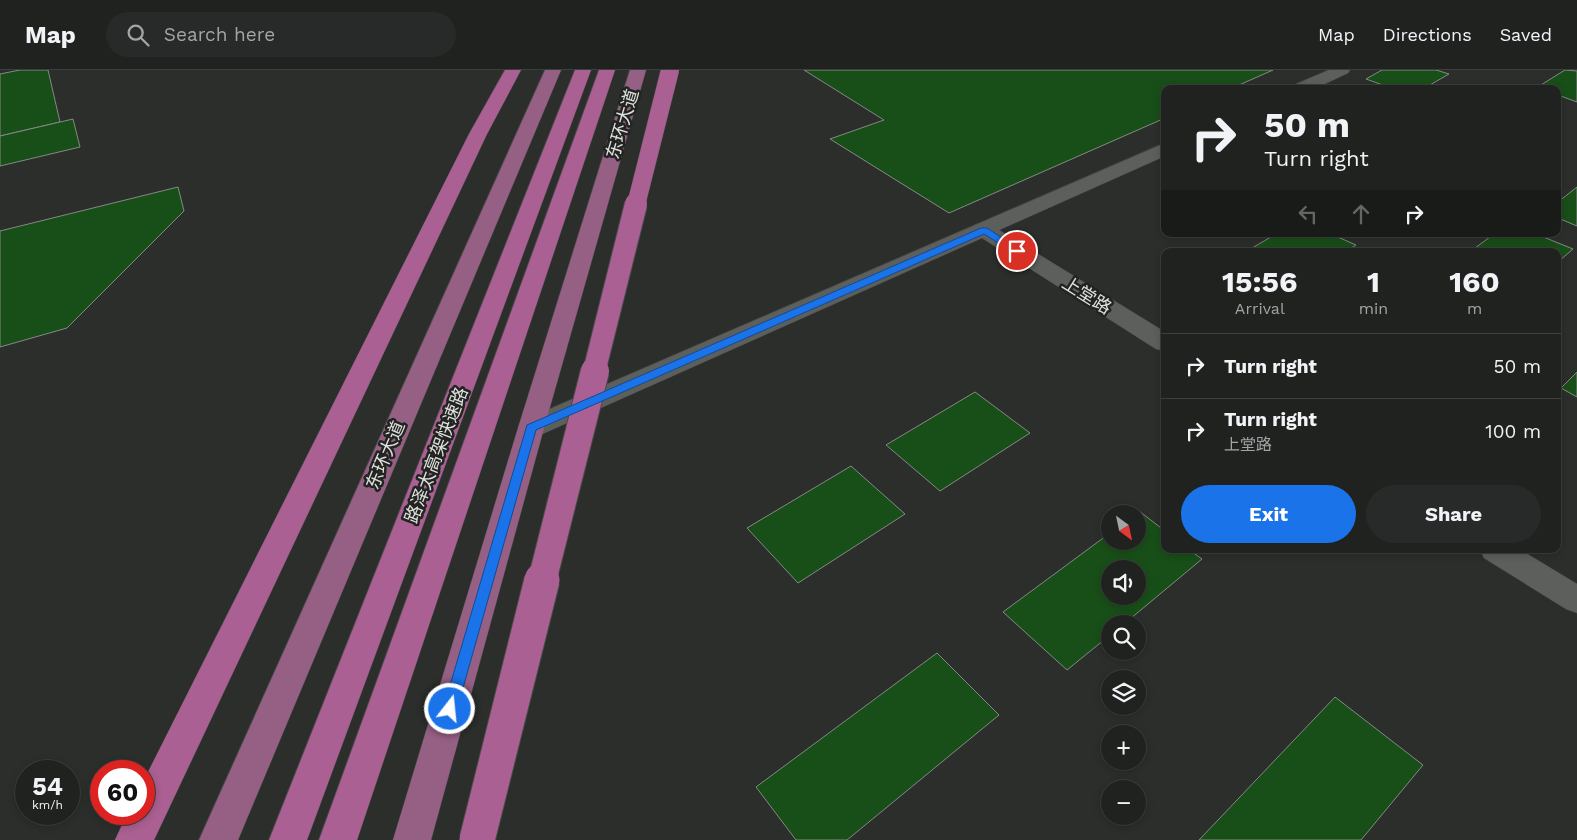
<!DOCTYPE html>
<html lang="en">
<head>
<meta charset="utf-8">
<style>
  :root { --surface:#202220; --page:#282a29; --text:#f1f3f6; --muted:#a2a4a5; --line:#3d3f3e; --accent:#1a73e8 }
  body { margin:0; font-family:"Work Sans","Noto Sans SC",sans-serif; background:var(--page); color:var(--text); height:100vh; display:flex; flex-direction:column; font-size:19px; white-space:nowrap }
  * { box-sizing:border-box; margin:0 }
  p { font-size:16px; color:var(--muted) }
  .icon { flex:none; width:28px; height:28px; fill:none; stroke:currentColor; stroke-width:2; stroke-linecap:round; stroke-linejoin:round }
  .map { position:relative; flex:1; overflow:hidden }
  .details { position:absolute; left:1161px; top:178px; width:400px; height:305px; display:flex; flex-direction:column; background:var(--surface); border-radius:10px; box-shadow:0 2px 8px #0003,0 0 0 1px var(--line) }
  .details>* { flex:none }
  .top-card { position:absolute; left:1161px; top:15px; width:400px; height:152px; border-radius:10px; box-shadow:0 2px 8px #0003,0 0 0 1px var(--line); background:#202220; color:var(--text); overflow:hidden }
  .needle { width:32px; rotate:147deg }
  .buttons { position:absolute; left:1101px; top:435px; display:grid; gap:10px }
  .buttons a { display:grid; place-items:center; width:45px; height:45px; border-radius:50%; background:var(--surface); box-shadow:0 2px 8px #0003,0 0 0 1px var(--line); font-size:25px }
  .speed { position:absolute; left:15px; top:690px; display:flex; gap:10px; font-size:25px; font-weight:700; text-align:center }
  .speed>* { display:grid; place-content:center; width:65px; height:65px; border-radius:50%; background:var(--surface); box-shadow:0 2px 8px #0003,0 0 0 1px var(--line); line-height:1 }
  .speed small { font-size:12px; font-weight:400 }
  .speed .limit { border:8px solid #d22; background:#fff; color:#111 }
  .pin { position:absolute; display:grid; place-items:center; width:42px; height:42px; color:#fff; margin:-21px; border:2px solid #fff; border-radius:50%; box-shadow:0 1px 5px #0007 }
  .me { position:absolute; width:55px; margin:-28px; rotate:16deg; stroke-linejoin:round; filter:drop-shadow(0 0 4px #0008) }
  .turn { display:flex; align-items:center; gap:18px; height:105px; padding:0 20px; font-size:22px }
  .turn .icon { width:65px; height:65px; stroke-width:2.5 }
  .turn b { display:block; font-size:35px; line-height:42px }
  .lanes { display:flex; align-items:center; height:48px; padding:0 20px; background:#0003; justify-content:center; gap:25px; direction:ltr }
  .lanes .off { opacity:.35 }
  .eta { display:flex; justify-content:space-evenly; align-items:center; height:85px; text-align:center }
  .eta b { font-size:30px; font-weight:700; line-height:35px }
  .button { display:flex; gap:10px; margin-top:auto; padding:10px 20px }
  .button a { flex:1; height:58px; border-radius:30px; background:var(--accent); color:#fff; font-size:20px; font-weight:700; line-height:58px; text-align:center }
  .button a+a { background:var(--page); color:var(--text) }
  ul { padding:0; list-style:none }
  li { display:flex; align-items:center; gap:15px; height:65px; padding:0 20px; border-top:1px solid var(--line) }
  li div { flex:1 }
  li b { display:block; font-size:19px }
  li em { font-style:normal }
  header { display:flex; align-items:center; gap:30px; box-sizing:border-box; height:70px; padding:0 25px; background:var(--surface); border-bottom:1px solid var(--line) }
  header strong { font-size:24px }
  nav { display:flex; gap:28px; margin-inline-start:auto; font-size:18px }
  .search { width:350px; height:45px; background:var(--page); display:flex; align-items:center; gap:12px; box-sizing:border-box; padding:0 18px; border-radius:28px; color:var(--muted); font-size:19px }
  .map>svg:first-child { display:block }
  .building { fill:#184e18; stroke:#858985; fill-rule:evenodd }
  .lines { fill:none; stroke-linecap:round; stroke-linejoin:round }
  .minor-casing { stroke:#484b48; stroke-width:1 }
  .primary-casing { stroke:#484b48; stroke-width:1 }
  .trunk-casing { stroke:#484b48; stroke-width:1 }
  .minor { fill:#5c5f5c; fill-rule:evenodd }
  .primary { fill:#966085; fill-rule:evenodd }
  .trunk { fill:#aa6092; fill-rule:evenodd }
  .trunk-bridge-far3-casing { stroke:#484b48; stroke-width:19; stroke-linecap:butt }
  .trunk-bridge-far2-casing { stroke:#484b48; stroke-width:24; stroke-linecap:butt }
  .trunk-bridge-far1-casing { stroke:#484b48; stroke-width:30; stroke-linecap:butt }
  .trunk-bridge-casing { stroke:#484b48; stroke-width:37; stroke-linecap:butt }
  .trunk-bridge-far3 { stroke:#aa6092; stroke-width:18 }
  .trunk-bridge-far2 { stroke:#aa6092; stroke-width:22 }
  .trunk-bridge-far1 { stroke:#aa6092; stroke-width:28 }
  .trunk-bridge { stroke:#aa6092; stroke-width:35 }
  .route { fill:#1a73e8; stroke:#114b97 }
  .labels { text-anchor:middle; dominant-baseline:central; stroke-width:5; stroke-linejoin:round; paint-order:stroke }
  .street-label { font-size:18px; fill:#dfe1de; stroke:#212421 }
</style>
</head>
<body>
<header>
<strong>Map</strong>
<div class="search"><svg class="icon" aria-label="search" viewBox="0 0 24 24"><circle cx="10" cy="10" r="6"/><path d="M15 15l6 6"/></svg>Search here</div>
<nav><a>Map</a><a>Directions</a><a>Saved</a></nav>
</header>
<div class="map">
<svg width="1577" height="770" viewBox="0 0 1577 770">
  <rect width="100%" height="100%" fill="#2b2e2b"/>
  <!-- building -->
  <g class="building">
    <path d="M20 0H48L60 52 0 66V4Z"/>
    <path d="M804 0H1273L1230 19H1165V48L949 143 830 69 884 50Z"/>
    <path d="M1382 0H1436L1449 4 1423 19H1394L1366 9Z"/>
    <path d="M1565 0 1577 1V32L1558 25V19L1536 18Z"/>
    <path d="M73 49 80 77 0 96V66Z"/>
    <path d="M178 117 184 141 67 258 0 277V161Z"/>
    <path d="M1577 117V156L1558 148V132Z"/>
    <path d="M1276 164H1331L1356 175 1347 181H1247Z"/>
    <path d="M1494 164H1536L1573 179 1558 192V181H1471Z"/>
    <path d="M1577 302V327L1561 318Z"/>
    <path d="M975 322 1030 363 940 421 886 375Z"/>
    <path d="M851 396 905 444 798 513 747 458Z"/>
    <path d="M1139 441 1165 461V479H1188L1202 489 1124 554H1110V565L1067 600 1003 542 1110 463V471H1138V444H1135ZM1110 499H1138V526H1110Z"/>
    <path d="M937 583 999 645 847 770H796L756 717Z"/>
    <path d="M1335 627 1423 695 1361 770H1199Z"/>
  </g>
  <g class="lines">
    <!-- minor casing -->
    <g class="minor-casing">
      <g id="minor">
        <path d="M1329 0H1350L1348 3 1314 19H1292L1294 15Z"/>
        <path d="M1165 73V86L999 160 1165 262V281L1156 279 982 168 540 365 531 367 522 365 518 358 522 351Z"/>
        <path d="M1480 479H1519L1577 514V543L1566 539 1484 488Z"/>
      </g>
    </g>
    <!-- primary casing -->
    <g class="primary-casing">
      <g id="primary">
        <path d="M545 0H561L238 770H199Z"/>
        <path d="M630 0H646L544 358 431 770H393L518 358Z"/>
      </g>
    </g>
    <!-- trunk casing -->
    <g class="trunk-casing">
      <g id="trunk">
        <path d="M505 0H521L487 64 154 770H115L127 744H144V710L469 64Z"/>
        <path d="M575 0H591L307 770H269Z"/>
        <path d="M599 0H615L357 770H319Z"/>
      </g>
    </g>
    <!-- minor -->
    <use href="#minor" class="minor"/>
    <!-- primary -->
    <use href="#primary" class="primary"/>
    <!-- trunk -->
    <use href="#trunk" class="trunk"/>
    <!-- trunk-bridge-far3 casing -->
    <g class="trunk-bridge-far3-casing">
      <path id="trunk-bridge-far3" d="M636 135 670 0"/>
    </g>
    <!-- trunk-bridge-far2 casing -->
    <g class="trunk-bridge-far2-casing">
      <path id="trunk-bridge-far2" d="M594 302 636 134"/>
    </g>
    <!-- trunk-bridge-far1 casing -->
    <g class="trunk-bridge-far1-casing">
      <path id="trunk-bridge-far1" d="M542 511 595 301"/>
    </g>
    <!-- trunk-bridge casing -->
    <g class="trunk-bridge-casing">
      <path id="trunk-bridge" d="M477 770 542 510"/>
    </g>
    <!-- trunk-bridge-far3 -->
    <use href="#trunk-bridge-far3" class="trunk-bridge-far3"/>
    <!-- trunk-bridge-far2 -->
    <use href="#trunk-bridge-far2" class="trunk-bridge-far2"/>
    <!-- trunk-bridge-far1 -->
    <use href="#trunk-bridge-far1" class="trunk-bridge-far1"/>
    <!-- trunk-bridge -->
    <use href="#trunk-bridge" class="trunk-bridge"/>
  </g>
  <!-- route -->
  <path class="route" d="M981 158H987L1022 181 1014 183 984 164 536 360 457 639 455 644 450 646 445 644 443 639 527 355Z"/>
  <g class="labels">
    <!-- street labels -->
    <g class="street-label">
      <text transform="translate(622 54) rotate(-73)">东环大道</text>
      <text transform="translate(1087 225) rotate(32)">上堂路</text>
      <text transform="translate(385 385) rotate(-67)">东环大道</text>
      <text transform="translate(436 385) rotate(-69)">路泽太高架快速路</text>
    </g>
  </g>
</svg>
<div class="buttons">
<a><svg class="needle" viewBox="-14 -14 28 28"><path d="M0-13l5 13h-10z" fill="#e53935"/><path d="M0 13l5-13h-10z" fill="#a2a4a5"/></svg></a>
<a><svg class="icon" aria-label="sound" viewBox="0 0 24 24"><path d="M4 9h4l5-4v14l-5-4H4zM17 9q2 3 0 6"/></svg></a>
<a><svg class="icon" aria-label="search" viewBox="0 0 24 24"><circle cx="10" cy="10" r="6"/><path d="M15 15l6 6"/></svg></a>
<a><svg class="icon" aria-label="layers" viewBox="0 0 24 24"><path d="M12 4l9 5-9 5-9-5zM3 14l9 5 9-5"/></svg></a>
<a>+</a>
<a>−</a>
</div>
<div class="speed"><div>54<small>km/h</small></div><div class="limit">60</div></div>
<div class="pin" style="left:1017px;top:181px;background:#d93025"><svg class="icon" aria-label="arrive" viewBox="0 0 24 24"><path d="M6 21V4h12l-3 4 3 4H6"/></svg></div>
<svg class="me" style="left:450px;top:639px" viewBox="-20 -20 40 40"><circle r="17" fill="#1a73e8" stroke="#fff" stroke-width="3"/><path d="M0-11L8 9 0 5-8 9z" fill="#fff"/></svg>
<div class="top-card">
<div class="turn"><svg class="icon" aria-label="right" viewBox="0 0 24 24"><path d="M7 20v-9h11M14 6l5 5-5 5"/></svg><div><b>50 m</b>Turn right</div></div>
<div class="lanes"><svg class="icon off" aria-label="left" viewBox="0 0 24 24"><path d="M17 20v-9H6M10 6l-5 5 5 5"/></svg><svg class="icon off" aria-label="ahead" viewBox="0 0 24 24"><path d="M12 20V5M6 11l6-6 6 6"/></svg><svg class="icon" aria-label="right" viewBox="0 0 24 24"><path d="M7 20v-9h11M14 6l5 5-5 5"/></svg></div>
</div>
<section class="details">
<div class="eta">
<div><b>15:56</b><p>Arrival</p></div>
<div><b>1</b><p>min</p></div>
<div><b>160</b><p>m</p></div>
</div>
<ul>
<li><svg class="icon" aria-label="right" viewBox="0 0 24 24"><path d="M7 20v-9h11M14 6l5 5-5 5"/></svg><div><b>Turn right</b></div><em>50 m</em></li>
<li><svg class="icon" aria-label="right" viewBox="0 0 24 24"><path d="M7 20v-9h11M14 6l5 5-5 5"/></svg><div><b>Turn right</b><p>上堂路</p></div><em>100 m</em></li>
</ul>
<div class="button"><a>Exit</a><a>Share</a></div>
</section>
</div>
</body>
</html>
